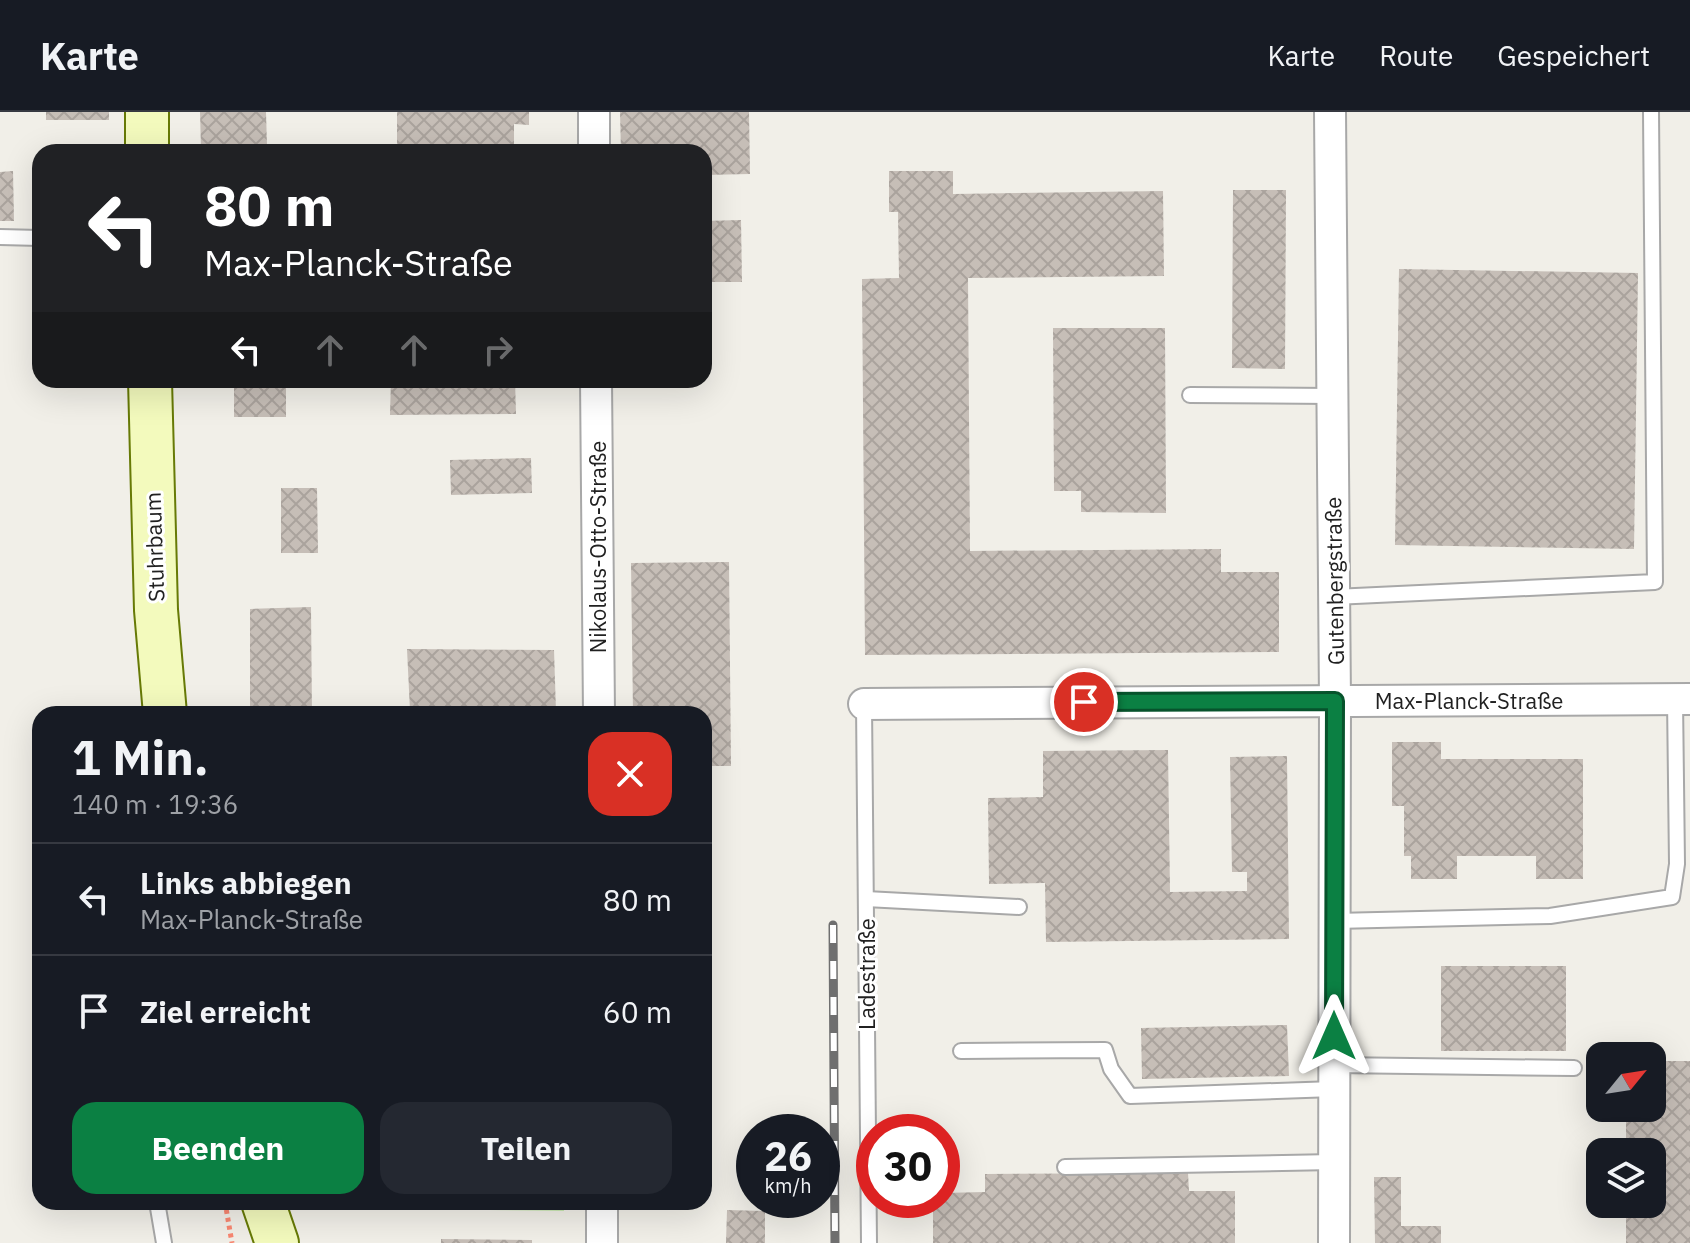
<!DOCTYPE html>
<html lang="de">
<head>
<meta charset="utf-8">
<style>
  :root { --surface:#171b24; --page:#242831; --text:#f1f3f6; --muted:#9ea1a6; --line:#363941; --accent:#0b8043 }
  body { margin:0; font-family:"IBM Plex Sans",sans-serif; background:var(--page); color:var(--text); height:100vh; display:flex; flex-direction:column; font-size:30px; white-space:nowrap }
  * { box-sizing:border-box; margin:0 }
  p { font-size:26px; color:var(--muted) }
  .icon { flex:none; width:44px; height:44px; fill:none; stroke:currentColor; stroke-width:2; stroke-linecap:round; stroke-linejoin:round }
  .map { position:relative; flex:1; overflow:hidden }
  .panel { position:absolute; left:32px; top:594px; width:680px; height:504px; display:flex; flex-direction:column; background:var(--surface); border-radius:24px; box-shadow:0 8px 32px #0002 }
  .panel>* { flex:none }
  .banner { position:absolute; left:32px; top:32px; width:680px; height:244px; border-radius:24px; box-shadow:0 8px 32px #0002; background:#202124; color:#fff; overflow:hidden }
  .needle { width:52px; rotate:60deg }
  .buttons { position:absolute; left:1586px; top:930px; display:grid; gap:16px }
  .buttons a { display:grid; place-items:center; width:80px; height:80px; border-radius:16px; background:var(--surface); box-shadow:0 8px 32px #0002; font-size:40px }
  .speed { position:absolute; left:736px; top:1002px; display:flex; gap:16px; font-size:40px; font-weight:700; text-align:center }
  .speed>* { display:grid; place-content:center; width:104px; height:104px; border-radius:50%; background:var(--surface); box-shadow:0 8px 32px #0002; line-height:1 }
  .speed small { font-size:20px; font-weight:400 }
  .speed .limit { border:12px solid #d22; background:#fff; color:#111 }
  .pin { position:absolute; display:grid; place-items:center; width:68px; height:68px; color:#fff; margin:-34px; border:4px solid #fff; border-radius:50%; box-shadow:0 2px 8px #0007 }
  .me { position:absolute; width:88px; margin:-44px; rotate:0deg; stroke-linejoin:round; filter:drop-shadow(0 0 6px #0008) }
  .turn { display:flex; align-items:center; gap:28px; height:168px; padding:0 40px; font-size:36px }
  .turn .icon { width:104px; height:104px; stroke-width:2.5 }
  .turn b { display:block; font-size:56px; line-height:68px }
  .lanes { display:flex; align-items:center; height:76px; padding:0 40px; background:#0003; justify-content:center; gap:40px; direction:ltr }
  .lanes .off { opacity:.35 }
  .round { display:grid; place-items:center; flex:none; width:84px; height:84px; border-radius:24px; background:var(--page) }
  .overview { display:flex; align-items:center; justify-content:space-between; height:136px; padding:0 40px }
  h1 { font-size:48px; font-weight:700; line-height:60px }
  .cta { display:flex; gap:16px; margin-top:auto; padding:16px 40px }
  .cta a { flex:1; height:92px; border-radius:24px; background:var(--accent); color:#fff; font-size:32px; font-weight:700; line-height:92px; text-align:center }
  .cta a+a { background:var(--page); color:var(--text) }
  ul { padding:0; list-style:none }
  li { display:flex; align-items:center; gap:24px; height:112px; padding:0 40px; border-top:2px solid var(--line) }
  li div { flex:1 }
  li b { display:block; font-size:30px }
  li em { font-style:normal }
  header { display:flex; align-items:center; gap:48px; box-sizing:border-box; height:112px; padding:0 40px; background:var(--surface); border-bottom:2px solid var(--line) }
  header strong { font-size:38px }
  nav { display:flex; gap:44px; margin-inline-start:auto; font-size:28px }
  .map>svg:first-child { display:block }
  .grass { fill:url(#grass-tufts) }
  .building { fill:url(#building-cross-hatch) }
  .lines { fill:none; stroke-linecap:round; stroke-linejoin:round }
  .lane-casing { stroke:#a8a8a8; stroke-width:18 }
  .street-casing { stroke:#a8a8a8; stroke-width:34 }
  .secondary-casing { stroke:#677a06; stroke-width:46 }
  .path { stroke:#f98771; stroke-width:5; stroke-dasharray:4 4; stroke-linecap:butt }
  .lane { stroke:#fff; stroke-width:14 }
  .street { stroke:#fff; stroke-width:30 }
  .secondary { stroke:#f3fabd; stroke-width:42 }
  .rail-casing { stroke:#6f6f6f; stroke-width:9 }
  .rail { stroke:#fff; stroke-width:6; stroke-dasharray:18; stroke-linecap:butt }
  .route-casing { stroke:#07532c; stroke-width:20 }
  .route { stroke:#0b8043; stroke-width:14 }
  .labels { text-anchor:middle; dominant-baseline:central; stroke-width:6; stroke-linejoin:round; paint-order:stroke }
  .street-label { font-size:22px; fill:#212121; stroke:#fff }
</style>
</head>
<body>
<header>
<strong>Karte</strong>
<nav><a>Karte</a><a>Route</a><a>Gespeichert</a></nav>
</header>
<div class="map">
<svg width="1690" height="1131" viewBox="0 0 1690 1131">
  <defs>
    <pattern id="grass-tufts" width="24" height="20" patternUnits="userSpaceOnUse" patternTransform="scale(2)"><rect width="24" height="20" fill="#c8eaaf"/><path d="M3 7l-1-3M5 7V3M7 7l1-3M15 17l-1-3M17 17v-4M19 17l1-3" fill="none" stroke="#acc896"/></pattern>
    <pattern id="building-cross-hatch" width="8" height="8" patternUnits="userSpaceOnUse" patternTransform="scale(2)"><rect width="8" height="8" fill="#c6beb7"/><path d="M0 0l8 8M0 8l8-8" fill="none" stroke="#aaa39d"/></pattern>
  </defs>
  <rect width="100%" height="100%" fill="#f1efe8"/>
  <!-- grass -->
  <path class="grass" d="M319 1090H564V1099L321 1096Z"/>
  <!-- building -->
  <g class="building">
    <rect x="46" y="0" width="63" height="8"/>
    <path d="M200 0H266L267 34 201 37Z"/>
    <path d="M397 0H529V13L514 12V33L397 32Z"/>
    <path d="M620 0H749L750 62 704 63V40H621Z"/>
    <path d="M13 59 14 109H0V60Z"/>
    <path d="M889 59H953V82L1163 79 1164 164 968 166 970 439 1221 437V460H1279V540L865 543 862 167 899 166 898 100H889Z"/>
    <path d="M1233 78H1286L1285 257 1232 256Z"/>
    <path d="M741 108 742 170H704V109Z"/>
    <path d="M1399 157 1638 161 1634 437 1395 433Z"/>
    <path d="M1053 216H1165L1166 401 1081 400V379H1054Z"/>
    <rect x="234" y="268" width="52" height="37"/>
    <path d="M391 268H515L516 302 390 303Z"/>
    <path d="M531 346 532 381 451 383 450 348Z"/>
    <path d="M281 376H317L318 441H281Z"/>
    <path d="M729 450 731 654H704V602H633L631 451Z"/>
    <path d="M311 495 312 602H250V497Z"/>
    <path d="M407 537 554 538 556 600 410 599Z"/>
    <path d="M1392 630H1441V647H1583V767H1536V744H1457V767H1411V744H1404V694H1392Z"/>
    <path d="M1168 638 1170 780 1247 779V760H1232L1230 645 1287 644 1289 827 1046 830 1045 771 989 772 988 686 1043 685V639Z"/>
    <rect x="1441" y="854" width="125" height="85"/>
    <path d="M1287 913 1289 964 1142 967 1141 916Z"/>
    <path d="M1652 949H1690V1131H1626V1092H1652V1040H1626V996H1652Z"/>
    <path d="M1188 1061 1189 1079H1235V1131H933V1088H942V1081L985 1080V1062Z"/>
    <path d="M1374 1065H1401V1114H1441V1131H1375Z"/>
    <path d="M727 1098 765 1099V1131H726Z"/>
    <path d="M441 1127 532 1128V1131H441Z"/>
  </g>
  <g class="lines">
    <!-- lane casing -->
    <g class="lane-casing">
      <g id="lane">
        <path d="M0 125 40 126"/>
        <path d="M1190 283 1332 284"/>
        <path d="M1334 485 1655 470 1651 0"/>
        <path d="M864 592 869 1131"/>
        <path d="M866 787 1019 795"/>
        <path d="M1335 809 1550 804 1672 785 1677 752 1675 587"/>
        <path d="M961 939 1105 938 1111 957 1130 984 1334 977"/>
        <path d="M1334 953 1574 956"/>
        <path d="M1065 1055 1334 1050"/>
        <path d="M157 1090 164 1131"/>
      </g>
    </g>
    <!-- street casing -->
    <g class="street-casing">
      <g id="street">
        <path d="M594 0V40"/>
        <path d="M1330 0 1335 589 1334 1131"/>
        <path d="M596 268 599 602"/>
        <path d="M864 592 1690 587"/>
        <path d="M602 1090V1131"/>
      </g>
    </g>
    <!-- secondary casing -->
    <g class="secondary-casing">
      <g id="secondary">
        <path d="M147 0V40"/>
        <path d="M150 268 156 498 165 602"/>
        <path d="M263 1090 277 1131"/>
      </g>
    </g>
    <!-- path -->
    <path class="path" d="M225 1090 232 1131"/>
    <!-- lane -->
    <use href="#lane" class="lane"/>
    <!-- street -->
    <use href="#street" class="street"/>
    <!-- secondary -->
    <use href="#secondary" class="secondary"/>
    <!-- rail casing -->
    <g class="rail-casing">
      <path id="rail" d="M833 813 835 1131"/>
    </g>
    <!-- rail -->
    <use href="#rail" class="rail"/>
  </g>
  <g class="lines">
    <!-- route casing -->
    <g class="route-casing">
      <path id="route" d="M1084 590 1335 589 1334 924"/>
    </g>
    <!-- route -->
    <use href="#route" class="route"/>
  </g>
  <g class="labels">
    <!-- street labels -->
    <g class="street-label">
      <text transform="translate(154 435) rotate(-92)">Stuhrbaum</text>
      <text transform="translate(597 435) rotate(-90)">Nikolaus-Otto-Straße</text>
      <text transform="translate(1334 469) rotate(-91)">Gutenbergstraße</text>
      <text x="1469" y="588">Max-Planck-Straße</text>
      <text transform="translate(866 862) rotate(-90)">Ladestraße</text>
    </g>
  </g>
</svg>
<div class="buttons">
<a><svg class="needle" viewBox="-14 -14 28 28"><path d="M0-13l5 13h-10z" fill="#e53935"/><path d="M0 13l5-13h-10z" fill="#9ea1a6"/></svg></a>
<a><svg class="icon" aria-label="layers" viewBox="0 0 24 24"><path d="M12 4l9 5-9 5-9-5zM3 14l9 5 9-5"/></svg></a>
</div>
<div class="speed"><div>26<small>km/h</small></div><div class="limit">30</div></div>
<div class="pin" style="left:1084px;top:590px;background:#d93025"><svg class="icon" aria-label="arrive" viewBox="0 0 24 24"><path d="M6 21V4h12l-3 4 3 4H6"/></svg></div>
<svg class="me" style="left:1334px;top:924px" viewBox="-20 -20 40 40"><path d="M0-17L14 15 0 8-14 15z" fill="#0b8043" stroke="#fff" stroke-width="4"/></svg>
<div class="banner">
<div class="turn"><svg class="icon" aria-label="left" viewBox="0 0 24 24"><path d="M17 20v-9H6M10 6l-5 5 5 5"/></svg><div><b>80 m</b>Max-Planck-Straße</div></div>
<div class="lanes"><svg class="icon" aria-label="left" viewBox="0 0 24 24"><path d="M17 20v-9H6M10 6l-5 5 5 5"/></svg><svg class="icon off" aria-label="ahead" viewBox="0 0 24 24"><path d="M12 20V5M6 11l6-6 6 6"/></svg><svg class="icon off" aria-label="ahead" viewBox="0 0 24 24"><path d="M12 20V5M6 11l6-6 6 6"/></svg><svg class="icon off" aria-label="right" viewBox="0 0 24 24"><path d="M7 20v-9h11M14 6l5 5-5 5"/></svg></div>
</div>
<section class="panel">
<div class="overview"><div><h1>1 Min.</h1><p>140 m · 19:36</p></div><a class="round" style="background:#d93025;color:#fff"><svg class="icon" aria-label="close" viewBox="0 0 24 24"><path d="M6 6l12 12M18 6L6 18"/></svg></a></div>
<ul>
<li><svg class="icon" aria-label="left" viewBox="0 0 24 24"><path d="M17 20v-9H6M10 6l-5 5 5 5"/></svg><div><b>Links abbiegen</b><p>Max-Planck-Straße</p></div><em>80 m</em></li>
<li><svg class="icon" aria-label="arrive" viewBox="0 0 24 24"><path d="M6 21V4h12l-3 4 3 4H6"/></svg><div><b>Ziel erreicht</b></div><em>60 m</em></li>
</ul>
<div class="cta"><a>Beenden</a><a>Teilen</a></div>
</section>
</div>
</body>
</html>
